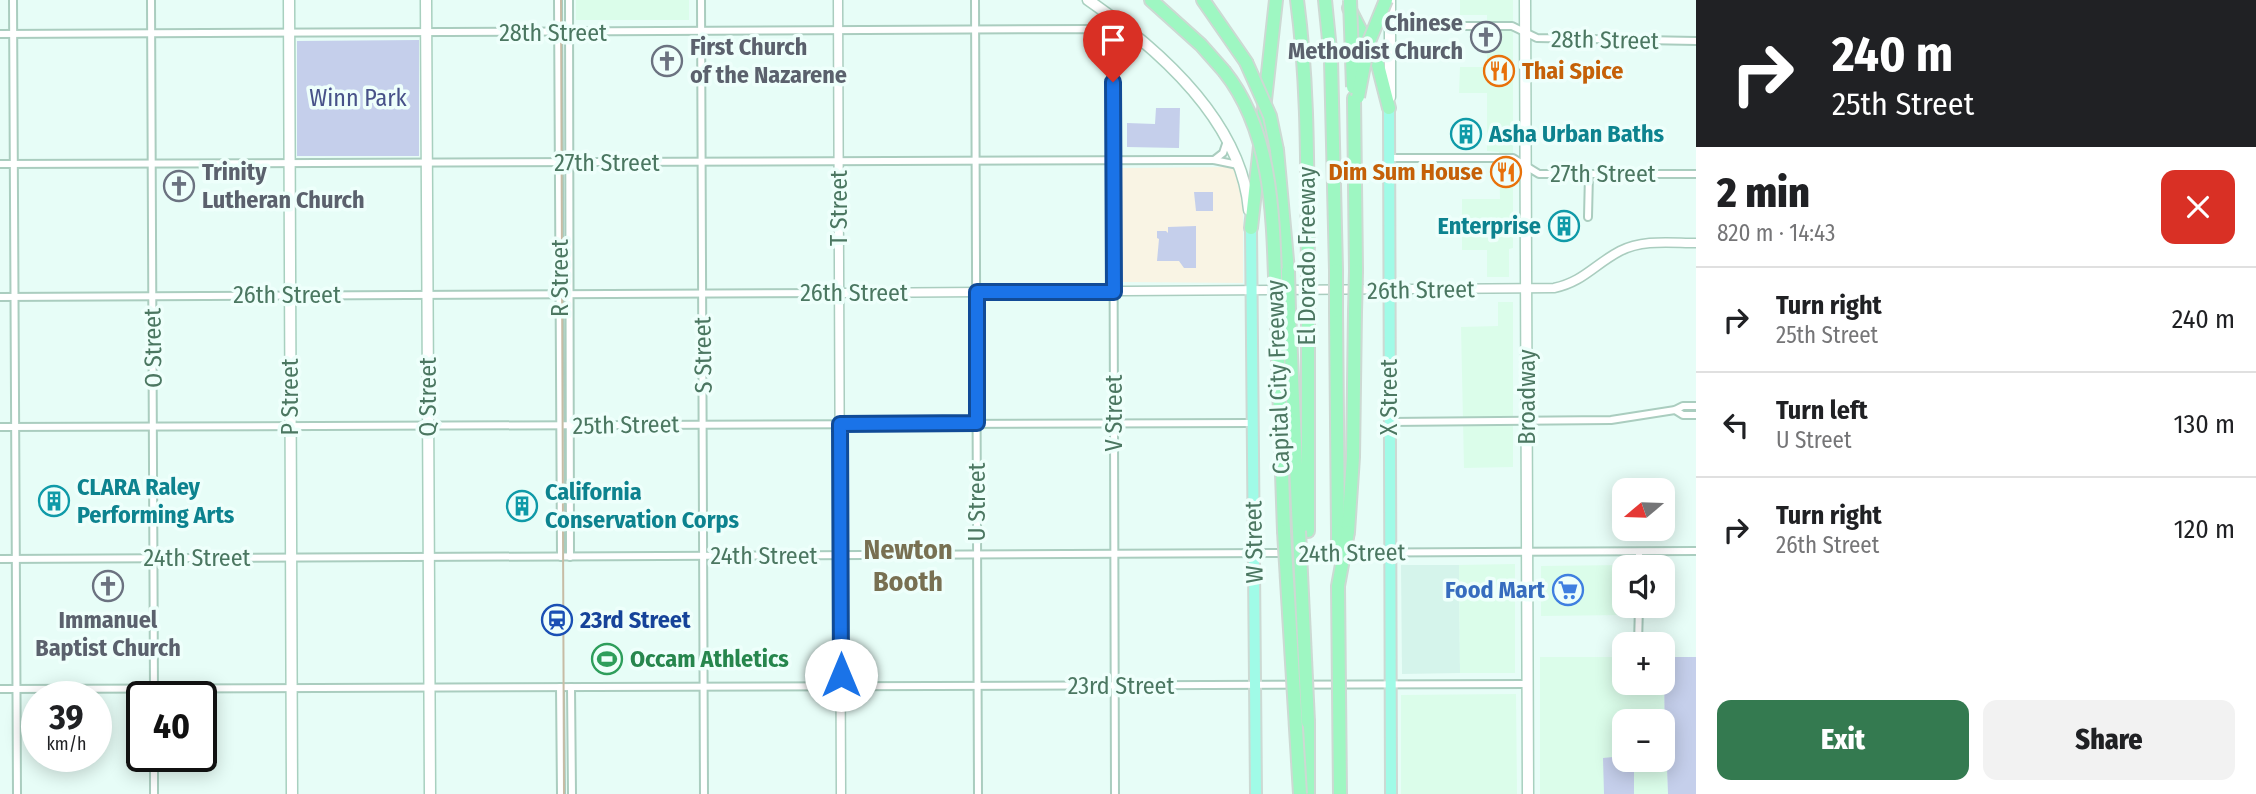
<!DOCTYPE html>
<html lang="en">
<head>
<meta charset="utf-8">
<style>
  :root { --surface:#fff; --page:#f2f2f2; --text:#202124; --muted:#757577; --line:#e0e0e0; --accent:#347a50 }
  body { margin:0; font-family:"Fira Sans Condensed",sans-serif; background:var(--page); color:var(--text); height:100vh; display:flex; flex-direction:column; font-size:26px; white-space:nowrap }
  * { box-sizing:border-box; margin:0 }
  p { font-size:23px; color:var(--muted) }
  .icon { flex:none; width:38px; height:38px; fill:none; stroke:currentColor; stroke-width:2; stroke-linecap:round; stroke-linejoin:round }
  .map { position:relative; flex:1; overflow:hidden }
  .panel { display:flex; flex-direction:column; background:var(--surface); width:560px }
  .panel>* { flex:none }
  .hud { background:#202124; color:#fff; overflow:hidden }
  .needle { width:46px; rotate:251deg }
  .buttons { position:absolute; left:1612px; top:478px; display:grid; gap:14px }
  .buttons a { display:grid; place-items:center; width:63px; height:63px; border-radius:14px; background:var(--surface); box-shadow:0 4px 18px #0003; font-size:35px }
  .speed { position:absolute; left:21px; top:681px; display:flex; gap:14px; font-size:35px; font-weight:700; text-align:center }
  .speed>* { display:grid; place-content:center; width:91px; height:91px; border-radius:50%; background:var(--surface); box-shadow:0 4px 18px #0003; line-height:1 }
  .speed small { font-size:18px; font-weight:400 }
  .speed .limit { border:4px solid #111; border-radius:10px; background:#fff; color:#111 }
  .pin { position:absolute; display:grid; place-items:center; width:60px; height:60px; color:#fff; margin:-72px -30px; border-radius:50% 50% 50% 0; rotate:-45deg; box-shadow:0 0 7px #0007 }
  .pin .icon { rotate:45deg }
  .me { position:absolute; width:77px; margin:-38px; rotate:0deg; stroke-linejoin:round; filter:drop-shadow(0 0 5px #0008) }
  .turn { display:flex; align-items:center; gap:24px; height:147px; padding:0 21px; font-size:32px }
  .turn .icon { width:91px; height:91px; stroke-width:2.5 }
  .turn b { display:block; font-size:49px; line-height:60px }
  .round { display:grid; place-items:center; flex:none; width:74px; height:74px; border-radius:14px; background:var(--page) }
  .summary { display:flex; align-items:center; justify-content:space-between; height:119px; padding:0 21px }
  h1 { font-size:42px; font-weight:800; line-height:52px }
  .action { display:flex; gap:14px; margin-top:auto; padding:14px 21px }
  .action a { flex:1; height:80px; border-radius:14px; background:var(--accent); color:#fff; font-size:28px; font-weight:800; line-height:80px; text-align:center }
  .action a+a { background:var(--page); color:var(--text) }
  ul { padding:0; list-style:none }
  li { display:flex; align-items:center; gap:21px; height:105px; padding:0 21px; border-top:2px solid var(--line) }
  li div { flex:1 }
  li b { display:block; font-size:26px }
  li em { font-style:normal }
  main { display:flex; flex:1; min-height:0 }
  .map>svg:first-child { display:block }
  .residential { fill:#d5f4eb }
  .commercial { fill:#dbfdea; fill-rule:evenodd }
  .education { fill:#f9f4e4 }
  .green { fill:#c5cfeb }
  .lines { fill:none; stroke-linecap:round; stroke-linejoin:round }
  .minor-casing { stroke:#aacdbf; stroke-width:10 }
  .tertiary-casing { stroke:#aacdbf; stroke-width:11 }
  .secondary-casing { stroke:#a8d0bf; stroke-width:13 }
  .primary-casing { stroke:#cdd9d3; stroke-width:14 }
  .motorway-casing { stroke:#cdd9d3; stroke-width:16 }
  .minor { stroke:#fff; stroke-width:6 }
  .tertiary { stroke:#fff; stroke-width:8 }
  .secondary { stroke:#fff; stroke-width:10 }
  .primary { stroke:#a0fbe7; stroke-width:10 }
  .motorway { stroke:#9ef7c2; stroke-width:12 }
  .tram { stroke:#c7bca5; stroke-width:2 }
  .motorway-bridge-casing { stroke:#cdd9d3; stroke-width:16; stroke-linecap:butt }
  .motorway-bridge { stroke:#9ef7c2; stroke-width:12 }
  .route-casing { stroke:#114b97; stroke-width:18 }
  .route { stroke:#1a73e8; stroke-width:12 }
  .labels { text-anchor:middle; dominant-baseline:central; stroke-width:7; stroke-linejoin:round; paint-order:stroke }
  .worship-label { font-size:24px; font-weight:bold; fill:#5b616d; stroke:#eefffb; text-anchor:start }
  .street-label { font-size:24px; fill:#4b7761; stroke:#eefffb }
  .food-label { font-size:24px; font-weight:bold; fill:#c56008; stroke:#eefffb; text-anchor:start }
  .park-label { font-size:24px; fill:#485289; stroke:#eefffb }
  .culture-label { font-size:24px; font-weight:bold; fill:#0d838f; stroke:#eefffb; text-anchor:start }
  .shop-label { font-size:24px; font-weight:bold; fill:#366cbe; stroke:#eefffb; text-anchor:end }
  .transit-label { font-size:24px; font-weight:bold; fill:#164399; stroke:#eefffb; text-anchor:start }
  .leisure-label { font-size:24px; font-weight:bold; fill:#27864d; stroke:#eefffb; text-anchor:start }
  .quarter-label { font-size:28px; font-weight:bold; fill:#787052; stroke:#eefffb }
</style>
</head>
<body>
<main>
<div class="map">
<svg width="1696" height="794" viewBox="0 0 1696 794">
  <rect width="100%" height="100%" fill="#e7fdf7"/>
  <!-- residential -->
  <path class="residential" d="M1401 565H1459L1460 673 1402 674Z"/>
  <!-- commercial -->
  <g class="commercial">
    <rect x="576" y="0" width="113" height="20"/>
    <path d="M1460 0H1513V248L1509 249V277H1487V250H1462V199H1500L1499 152 1487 151V93H1459L1460 67H1487V15H1460Z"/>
    <path d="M1498 302H1513V467L1464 468 1461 327 1498 326Z"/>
    <path d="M1515 564V673H1460L1459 565Z"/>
    <path d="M1622 565 1623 615 1541 616V566Z"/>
    <path d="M1540 657H1624V682H1662L1664 657 1665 767 1667 768 1668 794H1540ZM1624 721H1662V760H1624Z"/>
    <path d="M1516 694 1517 794H1401V695Z"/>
  </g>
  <!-- education -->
  <path class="education" d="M1230 167 1235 169 1239 175 1243 198V283L1121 282V168Z"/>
  <!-- green -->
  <g class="green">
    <path d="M419 40V156H297V41Z"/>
    <path d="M1156 108H1180L1179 148 1127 147V123L1155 124Z"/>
    <path d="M1194 192H1213V211H1196Z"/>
    <path d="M1196 226V268H1184L1179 261H1157L1159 239 1157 238V231H1166L1168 233V227Z"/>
    <path d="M1664 657H1696V794H1668L1667 768H1665Z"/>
    <path d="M1613 757 1614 764 1623 772H1634V794H1604L1603 758Z"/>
  </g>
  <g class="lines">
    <!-- minor casing -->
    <g class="minor-casing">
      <g id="minor">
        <path d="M13 0 17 794"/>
        <path d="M151 0 154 696"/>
        <path d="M558 0 561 557"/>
        <path d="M569 0 570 557"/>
        <path d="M701 0 704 794"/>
        <path d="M975 0 978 794"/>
        <path d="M1390 26H1512L1537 38 1696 41"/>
        <path d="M0 34 1090 29 1099 32 1107 38 1111 46 1113 58 1115 794"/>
        <path d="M1390 158H1513L1539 174H1696"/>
        <path d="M1214 160 1223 153 1227 141"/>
        <path d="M0 164 1182 160H1214L1238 165"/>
        <path d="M1588 217 1589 174"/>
        <path d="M0 297 839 293"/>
        <path d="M1675 410 1683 415H1696"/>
        <path d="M1389 422 1611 420 1675 410 1683 406H1696"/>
        <path d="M0 427 1252 423"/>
        <path d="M1300 553 1696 551"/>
        <path d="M0 559 1286 553"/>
        <path d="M1639 567V552"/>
        <path d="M1638 644 1639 606"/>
        <path d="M560 687 561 794"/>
        <path d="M571 687 572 794"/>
        <path d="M0 689 1528 684"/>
        <path d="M154 756V794"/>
      </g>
    </g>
    <!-- tertiary casing -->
    <g class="tertiary-casing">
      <g id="tertiary">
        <path d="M838 0 841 794"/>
        <path d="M839 293 1554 288C1583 282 1595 264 1620 251 1643 239 1671 243 1696 243"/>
      </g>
    </g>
    <!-- secondary casing -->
    <g class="secondary-casing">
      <g id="secondary">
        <path d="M289 0 292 794"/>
        <path d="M426 0 430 794"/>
        <path d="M1088 0C1158 48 1241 120 1249 210"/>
        <path d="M1525 0 1528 794"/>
        <path d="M1390 97V0"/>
      </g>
    </g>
    <!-- primary casing -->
    <g class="primary-casing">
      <g id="primary">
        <path d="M1389 108 1391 794"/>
        <path d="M1251 228 1256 794"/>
      </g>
    </g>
    <!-- motorway casing -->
    <g class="motorway-casing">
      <g id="motorway">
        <path d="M1151 0 1201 45 1224 71"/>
        <path d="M1203 0 1246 62"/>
        <path d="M1297 0C1309 89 1307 180 1308 270"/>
        <path d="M1325 0 1331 60 1336 270"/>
        <path d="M1349 8 1378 65 1389 108"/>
        <path d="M1354 98 1356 271"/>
        <path d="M1277 150 1288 271"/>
        <path d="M1251 228 1276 0"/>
        <path d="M1289 311 1299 531"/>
        <path d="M1308 311V531"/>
        <path d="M1336 311 1338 531"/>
        <path d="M1277 327 1284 531"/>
        <path d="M1348 532 1353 457 1355 312"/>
        <path d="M1308 722V794"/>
      </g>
    </g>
    <!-- minor -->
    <use href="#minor" class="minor"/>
    <!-- tertiary -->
    <use href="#tertiary" class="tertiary"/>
    <!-- secondary -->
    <use href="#secondary" class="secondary"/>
    <!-- primary -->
    <use href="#primary" class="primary"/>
    <!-- motorway -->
    <use href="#motorway" class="motorway"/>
    <!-- tram -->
    <path class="tram" d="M561 0 564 794"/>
    <!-- motorway-bridge casing -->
    <g class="motorway-bridge-casing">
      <g id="motorway-bridge">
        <path d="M1350 0 1353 87"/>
        <path d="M1246 62 1270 116 1277 150"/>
        <path d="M1224 71C1280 141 1272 242 1277 327"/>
        <path d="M1358 97 1368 44 1386 0"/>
        <path d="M1308 270V311"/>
        <path d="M1336 270V311"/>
        <path d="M1288 271 1289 311"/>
        <path d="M1355 312 1356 271"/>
        <path d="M1284 531 1300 794"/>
        <path d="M1299 531 1308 722"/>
        <path d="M1338 531V554"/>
        <path d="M1340 794 1338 586 1348 532"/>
      </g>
    </g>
    <!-- motorway-bridge -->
    <use href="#motorway-bridge" class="motorway-bridge"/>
  </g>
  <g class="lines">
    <!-- route casing -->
    <g class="route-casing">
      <path id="route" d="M841 675 840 424 977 423V292H1114L1113 82"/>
    </g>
    <!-- route -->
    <use href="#route" class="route"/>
  </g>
  <!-- icons -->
  <defs>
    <g id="church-ring" transform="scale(1.575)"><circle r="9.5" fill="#eefffb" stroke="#6b7280" stroke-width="1.5"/><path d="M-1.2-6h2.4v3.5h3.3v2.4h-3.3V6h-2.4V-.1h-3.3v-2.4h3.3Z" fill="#6b7280"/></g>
    <g id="restaurant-ring" transform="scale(1.575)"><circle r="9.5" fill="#eefffb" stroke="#e8710a" stroke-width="1.5"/><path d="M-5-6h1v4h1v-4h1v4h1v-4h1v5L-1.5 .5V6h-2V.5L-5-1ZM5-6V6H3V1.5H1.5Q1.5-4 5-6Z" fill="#e8710a"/></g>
    <g id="building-ring" transform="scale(1.575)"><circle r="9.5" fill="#eefffb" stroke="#0f9aa8" stroke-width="1.5"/><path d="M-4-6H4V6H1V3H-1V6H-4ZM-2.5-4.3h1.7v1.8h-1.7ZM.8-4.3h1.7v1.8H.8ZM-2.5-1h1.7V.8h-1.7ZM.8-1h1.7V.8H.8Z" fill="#0f9aa8"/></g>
    <g id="supermarket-ring" transform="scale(1.575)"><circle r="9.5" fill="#eefffb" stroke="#3f7fe0" stroke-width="1.5"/><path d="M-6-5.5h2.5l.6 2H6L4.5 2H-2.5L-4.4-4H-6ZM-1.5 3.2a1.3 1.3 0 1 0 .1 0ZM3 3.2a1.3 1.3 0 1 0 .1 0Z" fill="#3f7fe0"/></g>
    <g id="station-ring" transform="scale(1.575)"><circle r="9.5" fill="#eefffb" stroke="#1a4fb4" stroke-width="1.5"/><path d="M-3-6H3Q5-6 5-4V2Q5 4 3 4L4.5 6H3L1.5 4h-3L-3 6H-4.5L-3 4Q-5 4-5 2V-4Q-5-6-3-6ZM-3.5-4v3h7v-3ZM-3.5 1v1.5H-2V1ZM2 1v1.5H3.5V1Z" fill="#1a4fb4"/></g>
    <g id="stadium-ring" transform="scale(1.575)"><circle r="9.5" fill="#eefffb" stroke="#2e9e5b" stroke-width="1.5"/><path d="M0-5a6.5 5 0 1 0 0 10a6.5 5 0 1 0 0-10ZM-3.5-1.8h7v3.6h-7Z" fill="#2e9e5b"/></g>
  </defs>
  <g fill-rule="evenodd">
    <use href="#church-ring" x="1486" y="37"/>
    <use href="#church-ring" x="667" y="61"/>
    <use href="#restaurant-ring" x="1499" y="71"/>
    <use href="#building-ring" x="1466" y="134"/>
    <use href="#restaurant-ring" x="1506" y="172"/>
    <use href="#church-ring" x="179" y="186"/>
    <use href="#building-ring" x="1564" y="226"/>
    <use href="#building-ring" x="54" y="501"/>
    <use href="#building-ring" x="522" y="506"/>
    <use href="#church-ring" x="108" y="586"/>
    <use href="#supermarket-ring" x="1568" y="590"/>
    <use href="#station-ring" x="557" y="620"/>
    <use href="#stadium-ring" x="607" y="659"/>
  </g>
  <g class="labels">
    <!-- worship labels -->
    <g class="worship-label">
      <text x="1463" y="23" text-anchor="end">Chinese<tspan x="1463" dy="28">Methodist Church</tspan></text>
      <text x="690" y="47">First Church<tspan x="690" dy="28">of the Nazarene</tspan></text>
      <text x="202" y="172">Trinity<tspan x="202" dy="28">Lutheran Church</tspan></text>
      <text x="108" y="620" text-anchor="middle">Immanuel<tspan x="108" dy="28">Baptist Church</tspan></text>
    </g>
    <!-- street labels -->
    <g class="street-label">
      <text x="553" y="33">28th Street</text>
      <text transform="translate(1605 40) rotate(1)">28th Street</text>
      <text x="607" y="163">27th Street</text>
      <text x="1603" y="174">27th Street</text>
      <text transform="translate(839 208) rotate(-90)">T Street</text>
      <text transform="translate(1307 256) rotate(-90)">El Dorado Freeway</text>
      <text transform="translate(560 278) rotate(-90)">R Street</text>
      <text transform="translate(1421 290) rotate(-1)">26th Street</text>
      <text x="854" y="293">26th Street</text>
      <text x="287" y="295">26th Street</text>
      <text transform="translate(153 348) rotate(-91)">O Street</text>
      <text transform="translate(703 355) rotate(-91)">S Street</text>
      <text transform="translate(1278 377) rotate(-92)">Capital City Freeway</text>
      <text transform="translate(290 397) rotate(-90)">P Street</text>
      <text transform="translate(428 397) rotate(-90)">Q Street</text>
      <text transform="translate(1389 397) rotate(-90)">X Street</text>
      <text transform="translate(1527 397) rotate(-90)">Broadway</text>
      <text transform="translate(1114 413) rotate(-90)">V Street</text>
      <text transform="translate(626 425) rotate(-1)">25th Street</text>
      <text transform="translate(977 502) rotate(-90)">U Street</text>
      <text transform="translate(1254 542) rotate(-91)">W Street</text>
      <text transform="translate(1352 553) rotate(-1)">24th Street</text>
      <text x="764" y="556">24th Street</text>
      <text x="197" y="558">24th Street</text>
      <text x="1121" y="686">23rd Street</text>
    </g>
    <!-- food labels -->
    <g class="food-label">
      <text x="1522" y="71">Thai Spice</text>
      <text x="1483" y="172" text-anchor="end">Dim Sum House</text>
    </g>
    <!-- park labels -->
    <g class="park-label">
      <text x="358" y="98">Winn Park</text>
    </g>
    <!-- culture labels -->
    <g class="culture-label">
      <text x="1489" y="134">Asha Urban Baths</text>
      <text x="1541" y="226" text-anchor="end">Enterprise</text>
      <text x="77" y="487">CLARA Raley<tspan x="77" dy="28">Performing Arts</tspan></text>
      <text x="545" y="492">California<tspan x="545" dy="28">Conservation Corps</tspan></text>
    </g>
    <!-- shop labels -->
    <g class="shop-label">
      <text x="1545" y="590">Food Mart</text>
    </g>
    <!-- transit labels -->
    <g class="transit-label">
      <text x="580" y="620">23rd Street</text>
    </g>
    <!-- leisure labels -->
    <g class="leisure-label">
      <text x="630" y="659">Occam Athletics</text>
    </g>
    <!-- quarter labels -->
    <g class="quarter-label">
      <text x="908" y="549">Newton<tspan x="908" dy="32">Booth</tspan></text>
    </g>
  </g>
</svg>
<div class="buttons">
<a><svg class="needle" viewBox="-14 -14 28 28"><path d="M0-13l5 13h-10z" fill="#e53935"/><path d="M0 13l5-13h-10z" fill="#757577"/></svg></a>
<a><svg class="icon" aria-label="sound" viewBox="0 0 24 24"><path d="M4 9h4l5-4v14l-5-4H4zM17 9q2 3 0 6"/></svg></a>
<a>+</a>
<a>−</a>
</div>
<div class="speed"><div>39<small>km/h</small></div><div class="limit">40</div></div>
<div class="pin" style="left:1113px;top:82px;background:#d93025"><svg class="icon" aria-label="arrive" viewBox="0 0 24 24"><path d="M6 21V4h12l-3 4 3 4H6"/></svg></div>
<svg class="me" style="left:841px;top:675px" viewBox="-20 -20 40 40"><circle r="19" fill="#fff"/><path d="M0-13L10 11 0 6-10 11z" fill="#1a73e8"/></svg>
</div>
<section class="panel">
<div class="hud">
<div class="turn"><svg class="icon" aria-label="right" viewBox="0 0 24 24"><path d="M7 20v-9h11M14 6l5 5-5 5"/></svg><div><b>240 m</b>25th Street</div></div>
</div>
<div class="summary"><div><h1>2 min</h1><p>820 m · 14:43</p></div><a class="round" style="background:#d93025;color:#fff"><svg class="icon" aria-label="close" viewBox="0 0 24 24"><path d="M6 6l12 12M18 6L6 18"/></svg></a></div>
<ul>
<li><svg class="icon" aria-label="right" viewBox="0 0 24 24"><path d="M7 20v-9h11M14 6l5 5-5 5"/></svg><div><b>Turn right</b><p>25th Street</p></div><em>240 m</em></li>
<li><svg class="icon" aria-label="left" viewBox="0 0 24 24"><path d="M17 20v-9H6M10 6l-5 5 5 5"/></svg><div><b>Turn left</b><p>U Street</p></div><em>130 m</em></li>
<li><svg class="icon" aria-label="right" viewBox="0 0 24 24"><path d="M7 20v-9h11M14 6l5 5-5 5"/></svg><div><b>Turn right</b><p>26th Street</p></div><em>120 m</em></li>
</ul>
<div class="action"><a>Exit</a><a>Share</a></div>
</section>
</main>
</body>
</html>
